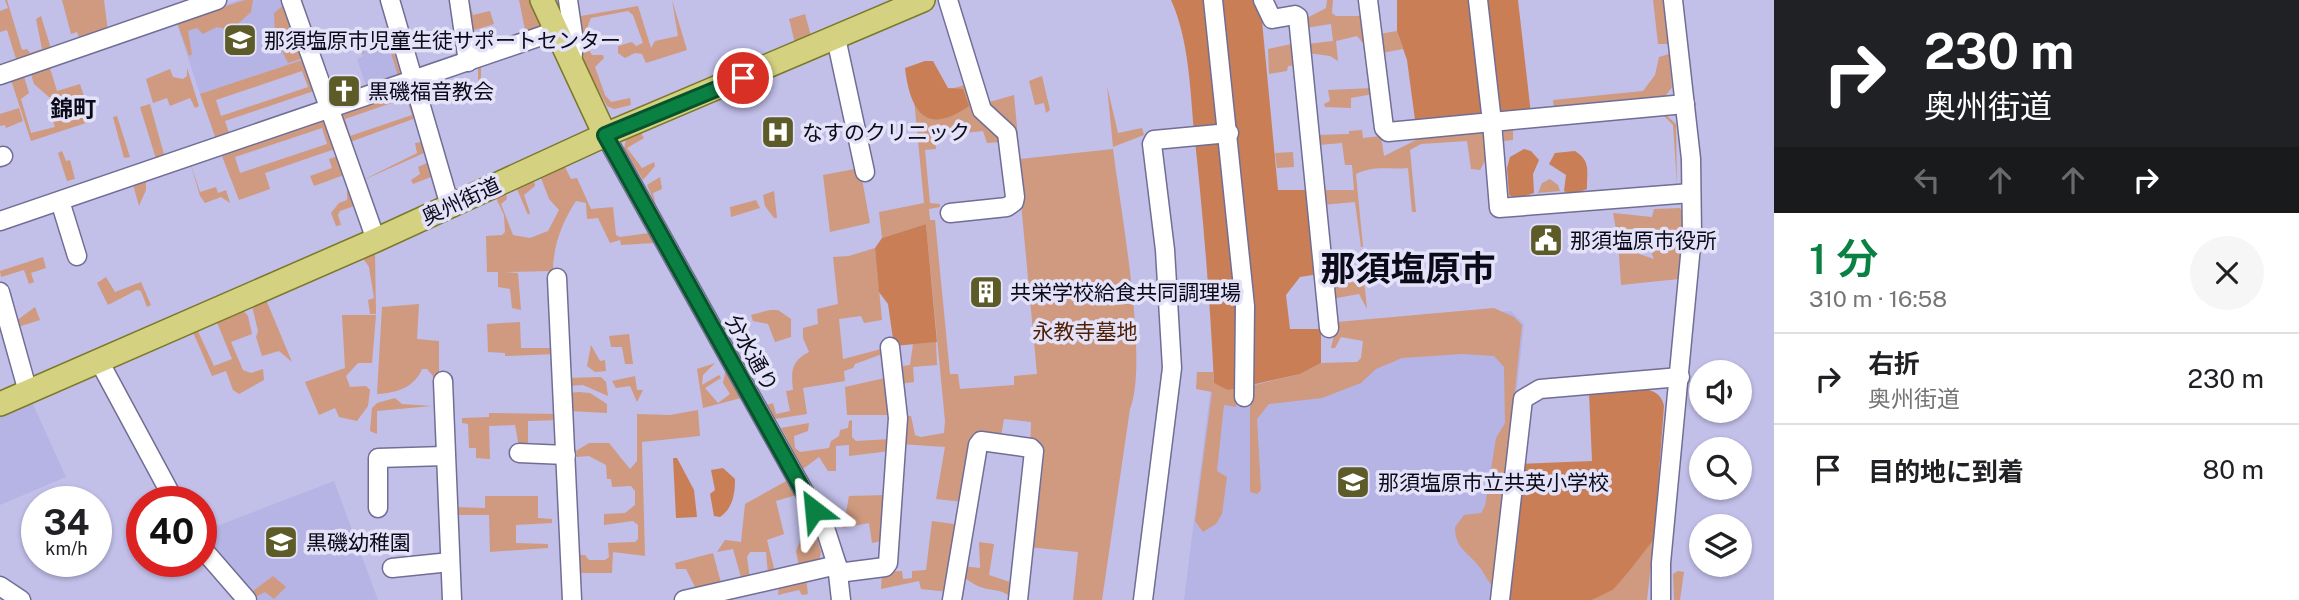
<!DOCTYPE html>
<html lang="ja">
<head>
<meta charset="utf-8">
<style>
  :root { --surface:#fff; --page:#f6f6f6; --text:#202124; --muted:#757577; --line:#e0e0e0; --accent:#0b8043 }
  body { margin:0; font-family:"Public Sans","Noto Sans JP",sans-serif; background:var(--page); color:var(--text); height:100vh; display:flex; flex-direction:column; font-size:26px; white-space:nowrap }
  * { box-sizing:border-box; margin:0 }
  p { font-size:23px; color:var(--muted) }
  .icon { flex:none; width:38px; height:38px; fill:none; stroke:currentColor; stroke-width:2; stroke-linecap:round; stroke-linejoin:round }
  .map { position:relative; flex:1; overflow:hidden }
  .side { display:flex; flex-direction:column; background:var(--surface); width:525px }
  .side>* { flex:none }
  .guide { background:#202124; color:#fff; overflow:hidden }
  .tools { position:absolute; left:1689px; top:360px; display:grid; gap:14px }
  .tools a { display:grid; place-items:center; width:63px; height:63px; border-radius:50%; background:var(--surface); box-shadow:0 2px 5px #0004; font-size:35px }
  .speed { position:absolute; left:21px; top:486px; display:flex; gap:14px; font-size:35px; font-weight:700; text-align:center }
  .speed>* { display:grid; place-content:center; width:91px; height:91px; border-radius:50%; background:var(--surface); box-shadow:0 2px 5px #0004; line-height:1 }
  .speed small { font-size:18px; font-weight:400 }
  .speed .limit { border:10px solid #d22; background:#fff; color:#111 }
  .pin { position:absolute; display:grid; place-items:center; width:60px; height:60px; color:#fff; margin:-30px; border:4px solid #fff; border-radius:50%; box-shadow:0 2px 7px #0007 }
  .me { position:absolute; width:77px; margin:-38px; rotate:331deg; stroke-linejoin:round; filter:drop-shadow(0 0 5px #0008) }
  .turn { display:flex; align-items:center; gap:24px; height:147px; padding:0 35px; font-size:32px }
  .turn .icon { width:91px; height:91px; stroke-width:2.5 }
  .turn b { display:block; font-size:49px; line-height:60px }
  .lanes { display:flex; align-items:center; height:66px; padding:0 35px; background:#0003; justify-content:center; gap:35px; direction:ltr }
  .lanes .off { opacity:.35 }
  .round { display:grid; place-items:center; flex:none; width:74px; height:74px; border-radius:37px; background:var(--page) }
  .overview { display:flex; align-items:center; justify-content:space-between; height:119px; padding:0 35px }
  h1 { font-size:42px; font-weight:600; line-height:52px; color:var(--accent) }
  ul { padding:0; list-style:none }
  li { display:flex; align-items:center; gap:21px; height:91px; padding:0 35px; border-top:2px solid var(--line) }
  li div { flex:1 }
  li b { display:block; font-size:26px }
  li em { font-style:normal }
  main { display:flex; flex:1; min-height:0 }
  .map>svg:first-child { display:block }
  .built { fill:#b6b4e4 }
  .green { fill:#cf9a7f; fill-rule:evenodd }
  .forest { fill:#ca7e56 }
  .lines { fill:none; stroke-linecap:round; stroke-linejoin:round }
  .minor-casing { stroke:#716e95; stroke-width:21 }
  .major-casing { stroke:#7b7826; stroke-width:26 }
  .minor { stroke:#fff; stroke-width:18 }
  .major { stroke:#d4d281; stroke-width:23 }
  .route-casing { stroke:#07532c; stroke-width:18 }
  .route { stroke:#0b8043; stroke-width:12 }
  .labels { text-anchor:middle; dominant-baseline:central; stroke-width:7; stroke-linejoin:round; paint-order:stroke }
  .poi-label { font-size:21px; fill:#0b0a18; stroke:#e3e2f8; text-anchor:start }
  .street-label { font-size:21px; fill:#0b0a18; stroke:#e3e2f8 }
  .park-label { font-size:21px; fill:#4e1e00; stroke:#e3e2f8 }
  .neighbourhood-label { font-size:23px; font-weight:bold; fill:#0b0a18; stroke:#e3e2f8 }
  .town-label { font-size:35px; font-weight:bold; fill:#0b0a18; stroke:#e3e2f8 }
</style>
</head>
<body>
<main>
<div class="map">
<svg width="1774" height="600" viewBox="0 0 1774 600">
  <rect width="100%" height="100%" fill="#c2bfe9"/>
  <!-- built -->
  <g class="built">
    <path d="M240 0H285L305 59 200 94 176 21Z"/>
    <path d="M387 26 403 79 368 92 357 59 363 56 356 36Z"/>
    <path d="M1511 311 1524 324 1494 600H1184L1211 386 1356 376 1431 318Z"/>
    <path d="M31 400 66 477 0 505V414Z"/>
    <path d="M334 481 378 600H258L201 535V532Z"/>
  </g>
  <!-- green -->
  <g class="green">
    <path d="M5 0H7L22 50 27 49 30 53 42 49 36 19 41 16 52 52 17 62 7 30 0 32V11L8 8Z"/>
    <path d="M62 0H104L108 32 80 41 77 32 71 34Z"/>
    <path d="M245 0H253L251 12 231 30 217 27 203 34 197 28 188 31 192 54 189 56 177 22Z"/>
    <path d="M519 0H530L542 30 526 35Z"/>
    <path d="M672 0 687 50 646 63 642 54 635 53 625 58 618 53V46L632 42 636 46 643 43 633 15 628 11 591 18C585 30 584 44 592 55H603L604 58 595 67 605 95 611 102 630 98 631 105 614 109 607 106 584 63 575 17 638 6 651 48 655 41 678 36Z"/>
    <path d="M1327 0H1333L1332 13 1336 16H1362L1368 49 1357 36 1336 41 1338 61 1330 56 1308 53 1305 19 1326 8ZM1331 24 1333 41 1307 44 1305 28Z"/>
    <path d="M1653 0H1663L1668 44H1658Z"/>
    <path d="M285 4 303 58 288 63 275 37 274 13Z"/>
    <path d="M470 4 473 15 490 11 494 24 468 32 464 5Z"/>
    <path d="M805 14 811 36 795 43 789 19Z"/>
    <path d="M386 27 402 79 398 76 384 30 367 36 363 55 357 36Z"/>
    <path d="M1397 31 1403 49 1382 53 1379 34Z"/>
    <path d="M1296 43 1298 65 1288 66 1287 71 1269 74 1268 49Z"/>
    <path d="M1669 54 1672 87 1664 98 1554 108 1553 100 1643 91 1655 75 1659 57Z"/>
    <path d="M305 59 314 91 225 121 230 136 217 142 200 94ZM302 71 308 87 221 116 216 100Z"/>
    <path d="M481 61V94L458 101 457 96 478 89V67H474Z"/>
    <path d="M49 65 57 91 80 84 92 121 31 141 10 77 23 73 29 93 21 99 31 133 55 127 48 106 50 98 34 84 30 71Z"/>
    <path d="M187 68 199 106 195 108 190 98 170 106 167 98 153 103 146 79 170 69 173 77 183 79 187 76Z"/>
    <path d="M1042 76 1050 110 1046 113 1044 103 1035 105 1029 81Z"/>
    <path d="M965 85 976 118 998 135 1000 142 987 143 983 131 935 136 936 149 925 150 930 203 940 204V207L929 209 930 220H935L950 374H958L960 389 1014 385V376L1037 374 1015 139 986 103 1014 95 1020 159 1113 149C1120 206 1149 362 1130 409L1102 600H1073L1078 552 1027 547 1031 422 1004 419 1001 436H977L964 502 936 499 945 447 901 444 902 417 911 416 915 435 921 437 944 433 945 421 926 224 882 238 879 212 924 203 914 99Z"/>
    <path d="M1107 86 1118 133 1142 128 1144 135 1113 147Z"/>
    <path d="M1372 88 1373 94 1351 98V108L1325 107 1324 104 1330 101 1328 90Z"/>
    <path d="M407 89 416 118 350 142 336 112ZM406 98 412 115 350 136 345 119Z"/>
    <path d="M150 104 165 158 157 162 140 107Z"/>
    <path d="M19 108 23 121 6 128 5 125 0 126V114Z"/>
    <path d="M1665 114 1676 124 1677 185 1673 125 1664 116 1513 129V140L1504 141 1503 127Z"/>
    <path d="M117 116 130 157 124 158 113 117Z"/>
    <path d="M326 117 335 149 265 173 270 189 239 200 220 151ZM322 128 327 144 240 173 235 157Z"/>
    <path d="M1489 118 1487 157 1480 170 1471 169 1467 141 1421 144 1410 150 1416 212H1412L1408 168C1386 170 1376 165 1356 174L1363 247H1361L1355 202 1322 205 1321 190H1354L1352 165H1345L1342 143 1319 145 1318 135 1349 134V131L1362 130 1363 138 1381 136 1384 156 1418 139 1415 120 1422 124Z"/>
    <path d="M641 133 644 138 627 148 642 168 654 162 655 166 643 180 624 148 626 140Z"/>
    <path d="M422 142 424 153 359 182 417 153 415 143Z"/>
    <path d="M62 151 66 161 70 160 75 179 67 181 58 153Z"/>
    <path d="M1293 152 1294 167 1277 168 1275 153Z"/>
    <path d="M338 156 344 175 314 186 310 176 332 168 329 159Z"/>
    <path d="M190 162 200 192 216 187 218 193 226 190 230 203 221 197 205 203 200 196Z"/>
    <path d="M427 163 431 177 413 184 411 180 420 174 418 167Z"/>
    <path d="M565 167 571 179 577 178 591 209 613 207 616 235 620 237 649 233 654 243 621 245 620 240 610 243 598 218 587 219 586 203 576 201C562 222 553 246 553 271L505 272 518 273 521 310 512 308 510 289 498 287V272H487L486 236 502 235 505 232 504 215 496 198 506 194 507 199 501 204 513 235 530 238 548 231 559 210 549 199 541 178Z"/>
    <path d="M860 168 870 223 830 232 823 175Z"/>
    <path d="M146 176V190L139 206 132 181Z"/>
    <path d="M660 177 662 189 653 193 656 206 647 185Z"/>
    <path d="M1550 179 1558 185 1560 191 1538 193 1542 183Z"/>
    <path d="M534 181 535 186 524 195 530 213 528 215 517 189Z"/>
    <path d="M353 189 357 208 354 206 340 211 338 215 341 225 336 226 331 213 339 203 347 200V190Z"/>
    <path d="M774 191 777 218H774L765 206 763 195Z"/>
    <path d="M756 200 760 208 731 217 730 207Z"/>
    <path d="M1680 208 1683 214 1679 279 1621 285 1618 241 1613 213 1652 217 1654 209ZM1632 241 1648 245 1654 259 1636 253Z"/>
    <path d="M875 248 882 320 864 323 861 316 839 319 843 359 885 348V353L855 364 853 368 844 371 845 381 803 388 807 414 775 419 767 405 773 403 776 414 790 411 786 391 793 390C791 371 791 361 809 352L803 338V328L818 324 817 309 838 304 833 257 849 256Z"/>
    <path d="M375 252 376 314H370L368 300 374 298 369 267 362 257Z"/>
    <path d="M43 257 46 268 31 273 34 282 29 284 24 270 1 277 0 271Z"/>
    <path d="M1363 270 1367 309 1359 294 1331 299 1329 276Z"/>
    <path d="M106 277 115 292 141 282 151 305 147 307 141 291 137 290 108 305 97 283Z"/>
    <path d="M264 300 267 302 292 362 279 351 262 356 256 337 258 331 252 306Z"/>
    <path d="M419 304 417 339 439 341V383L435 391 433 376 427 369H422C414 388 396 393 377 394L382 307Z"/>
    <path d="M35 307 40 320 18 327 16 321Z"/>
    <path d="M1494 308 1514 317 1522 325 1494 587C1487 581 1486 576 1481 569 1469 552 1455 550 1455 527L1464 515 1481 513 1485 506 1496 438 1505 423 1504 367 1494 356 1462 354 1402 358 1376 369 1361 383 1322 398 1269 404 1257 419 1261 490 1257 494 1250 492V394L1238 400 1236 407 1224 405 1217 471 1227 477 1222 514 1216 524 1203 532 1195 521 1212 392 1196 389 1197 372H1213L1214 383 1251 386 1300 374 1321 363 1357 362 1361 358 1363 341 1341 337 1335 348H1331L1337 322Z"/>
    <path d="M242 309 248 316 252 334 231 342 243 370 251 373 263 369 264 380 239 394 233 390 226 371 212 376 192 330 197 329 214 366 232 359 216 320Z"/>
    <path d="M770 310H778L791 319V337L775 342 768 324 753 321 751 315Z"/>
    <path d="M342 315H376L372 363H358L346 376 350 387 366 386 370 390 368 406 357 421 339 417 335 408 319 415 305 382 345 368Z"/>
    <path d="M520 322 521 348H555V354L505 356V353L488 352 487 324Z"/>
    <path d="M629 334 633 364H625L622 347H611L609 336Z"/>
    <path d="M936 342 937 365 913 367 914 382 898 384 897 367 910 365 913 344Z"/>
    <path d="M591 345 600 361 605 360 606 371 595 372 587 366Z"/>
    <path d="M715 363 703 375 702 385 719 375 721 378 705 388 718 403 730 394 723 383 726 369 741 398 703 408 697 369Z"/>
    <path d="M635 376 637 390H643L637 402 630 386 616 388 612 381Z"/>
    <path d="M601 377 606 382 608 396 583 385 567 386V378Z"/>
    <path d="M889 377 892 415H847L845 387Z"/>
    <path d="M579 392 590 393 607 404V413L569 411 568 393Z"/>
    <path d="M395 398 402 404 432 406 377 411V434L370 431 372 408 377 403Z"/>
    <path d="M698 410 700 436 642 442 645 556 613 552 612 573H576V555H585L589 560H605L609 557 608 543 635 542 638 539V525L633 521 604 525V514L625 513 635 505V491L631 486 612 487 611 479H607L606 465 589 456 577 457 576 451 589 443H609L630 469 637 461V414L670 415Z"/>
    <path d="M489 413 560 414 559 420 528 421V447H519L515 425 489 426 490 459 476 458V448H469L468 424 462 423V418L489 417Z"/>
    <path d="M852 420V437L856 441 891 439 890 451 849 456V445L836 446V471H828L819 457 803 469 781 428 809 423 808 431 794 436 795 448 800 452 829 448 831 441 839 436 840 430 848 428 849 421Z"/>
    <path d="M788 480 796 495 776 501 784 534 767 540 775 572 768 574 766 552H750L747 557 750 579 742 581 733 549 717 552 725 540 741 542 745 504Z"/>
    <path d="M886 495 881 541 872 543 869 523 843 528 849 496Z"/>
    <path d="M485 496H538V518L552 519V523L516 525V543L548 544V548L490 552 489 515H455V507L485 508Z"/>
    <path d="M932 521 961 525 949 592 921 589 919 581 881 589 882 572 902 571 903 579 912 578V571L926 570Z"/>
    <path d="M816 535 821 552 819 561 799 567 796 551 801 539Z"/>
    <path d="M1654 539 1647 600H1592L1613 590Z"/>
    <path d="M979 542 994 544 989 575 1010 582 1014 551 1011 598C1001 587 988 592 976 585 970 582 968 579 960 577L962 566 980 568Z"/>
    <path d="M713 553 721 583 696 589 686 569H676L675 563Z"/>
    <path d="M1678 571 1684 572 1680 600H1674L1673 574Z"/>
    <path d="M273 576 286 587 274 599 265 592 257 596 253 591Z"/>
    <path d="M806 578 808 594 802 595 799 590 778 595 779 585Z"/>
  </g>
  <!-- forest -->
  <g class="forest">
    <path d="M1171 0H1260L1278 190H1313L1319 274 1300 277 1286 295 1290 329H1321V363L1300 374 1228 390 1214 383C1210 299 1203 215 1194 131 1190 88 1189 40 1171 0Z"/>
    <path d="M1397 0H1518L1531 114 1421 124 1415 120 1407 60 1397 31Z"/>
    <path d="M925 61H933L948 88 963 89 969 106C925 137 910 110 905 68Z"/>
    <path d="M1524 149 1531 151 1539 160 1533 174 1534 193 1517 199 1509 195 1507 168 1510 157Z"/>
    <path d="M1575 151C1591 161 1587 171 1587 189L1571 195 1564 191 1566 175 1549 164 1555 153Z"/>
    <path d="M926 224 937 342 894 346 888 304 879 292 875 248 882 238Z"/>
    <path d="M1636 387C1650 390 1661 391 1664 406L1654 539 1630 570 1613 590 1592 600H1506L1521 464 1592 461 1589 393Z"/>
    <path d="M673 458H677L694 490 697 517 676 518Z"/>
    <path d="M723 468 735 479C735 494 733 508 720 517L714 516 710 494 715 490 711 470Z"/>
  </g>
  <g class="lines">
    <!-- minor casing -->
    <g class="minor-casing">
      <g id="minor">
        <path d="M291 0 376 240"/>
        <path d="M390 0 450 206"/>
        <path d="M459 0 468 62"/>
        <path d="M568 0 574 41 572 63"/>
        <path d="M948 0 982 110 1007 133 1015 197 1014 202 1007 207 950 213"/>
        <path d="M1213 0 1245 306 1244 397"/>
        <path d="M1263 0 1272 19 1295 15 1298 17 1329 328"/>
        <path d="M1368 0 1384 128 1388 132 1492 122 1478 0"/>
        <path d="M836 38 865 172"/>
        <path d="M0 75 217 0"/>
        <path d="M1685 104 1492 122 1499 208 1691 193"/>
        <path d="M605 135 826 531 837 565 841 600"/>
        <path d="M0 157 3 156"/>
        <path d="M60 201 77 256"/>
        <path d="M0 221 556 31"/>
        <path d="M557 278 572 600"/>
        <path d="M0 292 28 392"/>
        <path d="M99 361 175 502"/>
        <path d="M443 381 452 600"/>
        <path d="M519 453 566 455"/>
        <path d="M378 508V458L445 456"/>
        <path d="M201 547 247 600"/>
        <path d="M392 568 450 562"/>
        <path d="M838 573 885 567 888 563 898 418 890 347"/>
        <path d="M0 586 21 600"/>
        <path d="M684 600 837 565"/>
        <path d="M952 600 978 445 981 441 1031 448 1034 451 1018 600"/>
        <path d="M1143 600 1172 368 1165 250 1152 144 1154 140 1229 133"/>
        <path d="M1500 600 1523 399 1540 389 1680 377"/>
        <path d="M1661 600V563L1692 235 1691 159 1673 0"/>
      </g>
    </g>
    <!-- major casing -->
    <g class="major-casing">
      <g id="major">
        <path d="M542 0 605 135"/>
        <path d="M0 404 376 240 605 135 923 0"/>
      </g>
    </g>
    <!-- minor -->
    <use href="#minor" class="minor"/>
    <!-- major -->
    <use href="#major" class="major"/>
  </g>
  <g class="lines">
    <!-- route casing -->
    <g class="route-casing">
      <path id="route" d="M743 78 605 135 814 510"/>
    </g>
    <!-- route -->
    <use href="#route" class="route"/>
  </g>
  <!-- icons -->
  <defs>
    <g id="school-square" transform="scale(1.75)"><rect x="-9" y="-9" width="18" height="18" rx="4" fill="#5d5c28" stroke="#e3e2f8"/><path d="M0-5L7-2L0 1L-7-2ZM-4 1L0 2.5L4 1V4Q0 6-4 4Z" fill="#fff"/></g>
    <g id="church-square" transform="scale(1.75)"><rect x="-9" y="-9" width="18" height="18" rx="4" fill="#5d5c28" stroke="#e3e2f8"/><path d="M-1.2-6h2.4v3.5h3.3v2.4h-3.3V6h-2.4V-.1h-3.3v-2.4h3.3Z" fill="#fff"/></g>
    <g id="hospital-square" transform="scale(1.75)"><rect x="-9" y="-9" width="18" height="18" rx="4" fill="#5d5c28" stroke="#e3e2f8"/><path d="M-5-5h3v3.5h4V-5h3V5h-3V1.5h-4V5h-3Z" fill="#fff"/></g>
    <g id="civic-square" transform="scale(1.75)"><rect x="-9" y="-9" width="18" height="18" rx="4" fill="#5d5c28" stroke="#e3e2f8"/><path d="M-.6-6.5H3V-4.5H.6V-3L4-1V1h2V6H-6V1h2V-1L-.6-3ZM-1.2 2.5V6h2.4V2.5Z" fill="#fff"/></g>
    <g id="building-square" transform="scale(1.75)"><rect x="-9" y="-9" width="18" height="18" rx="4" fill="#5d5c28" stroke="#e3e2f8"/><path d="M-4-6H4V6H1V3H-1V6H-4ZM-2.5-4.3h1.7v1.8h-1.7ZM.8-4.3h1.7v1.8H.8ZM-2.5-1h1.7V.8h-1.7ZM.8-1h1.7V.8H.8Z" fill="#fff"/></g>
  </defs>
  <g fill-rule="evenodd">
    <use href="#school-square" x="240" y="40"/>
    <use href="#church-square" x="344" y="91"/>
    <use href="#hospital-square" x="778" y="132"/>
    <use href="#civic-square" x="1546" y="240"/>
    <use href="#building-square" x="986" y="292"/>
    <use href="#school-square" x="1353" y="482"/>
    <use href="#school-square" x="281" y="542"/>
  </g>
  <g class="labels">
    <!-- poi labels -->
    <g class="poi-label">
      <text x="264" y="40">那須塩原市児童生徒サポートセンター</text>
      <text x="368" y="91">黒磯福音教会</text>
      <text x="802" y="132">なすのクリニック</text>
      <text x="1570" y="240">那須塩原市役所</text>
      <text x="1010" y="292">共栄学校給食共同調理場</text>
      <text x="1378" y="482">那須塩原市立共英小学校</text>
      <text x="306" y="542">黒磯幼稚園</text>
    </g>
    <!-- street labels -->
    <g class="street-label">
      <text transform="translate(461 201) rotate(-25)">奥州街道</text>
      <text transform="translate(752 353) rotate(61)">分水通り</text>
    </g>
    <!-- park labels -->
    <g class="park-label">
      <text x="1085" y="331">永教寺墓地</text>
    </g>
    <!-- neighbourhood labels -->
    <g class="neighbourhood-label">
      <text x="73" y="108">錦町</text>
    </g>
    <!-- town labels -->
    <g class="town-label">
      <text x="1408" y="268">那須塩原市</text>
    </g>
  </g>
</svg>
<div class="tools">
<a><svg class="icon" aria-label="sound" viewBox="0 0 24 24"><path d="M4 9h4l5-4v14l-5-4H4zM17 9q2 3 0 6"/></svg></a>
<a><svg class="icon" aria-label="search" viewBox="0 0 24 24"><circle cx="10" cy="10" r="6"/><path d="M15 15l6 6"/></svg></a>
<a><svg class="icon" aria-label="layers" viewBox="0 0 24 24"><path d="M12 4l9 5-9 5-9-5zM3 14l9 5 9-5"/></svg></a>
</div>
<div class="speed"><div>34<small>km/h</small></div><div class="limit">40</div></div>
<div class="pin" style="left:743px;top:78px;background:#d93025"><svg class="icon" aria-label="arrive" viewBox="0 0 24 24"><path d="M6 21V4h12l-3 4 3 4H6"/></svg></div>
<svg class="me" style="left:814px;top:510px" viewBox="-20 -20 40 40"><path d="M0-17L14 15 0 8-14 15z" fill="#0b8043" stroke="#fff" stroke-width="4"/></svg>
</div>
<section class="side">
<div class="guide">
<div class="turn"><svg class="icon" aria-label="right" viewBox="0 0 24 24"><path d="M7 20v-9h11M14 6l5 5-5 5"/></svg><div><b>230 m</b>奥州街道</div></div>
<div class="lanes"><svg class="icon off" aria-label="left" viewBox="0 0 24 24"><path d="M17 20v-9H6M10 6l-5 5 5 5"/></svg><svg class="icon off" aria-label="ahead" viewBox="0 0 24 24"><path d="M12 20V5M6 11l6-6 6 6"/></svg><svg class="icon off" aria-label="ahead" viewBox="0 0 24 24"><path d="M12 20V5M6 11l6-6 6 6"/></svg><svg class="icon" aria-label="right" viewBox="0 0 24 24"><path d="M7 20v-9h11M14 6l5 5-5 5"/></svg></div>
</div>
<div class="overview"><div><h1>1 分</h1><p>310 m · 16:58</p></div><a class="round"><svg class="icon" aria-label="close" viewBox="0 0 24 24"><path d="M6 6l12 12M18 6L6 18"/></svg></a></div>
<ul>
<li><svg class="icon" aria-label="right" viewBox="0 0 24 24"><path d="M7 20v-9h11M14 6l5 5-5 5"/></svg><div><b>右折</b><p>奥州街道</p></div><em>230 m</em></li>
<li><svg class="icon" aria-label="arrive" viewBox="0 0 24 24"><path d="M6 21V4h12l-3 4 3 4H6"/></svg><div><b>目的地に到着</b></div><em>80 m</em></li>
</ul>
</section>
</main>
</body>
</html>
